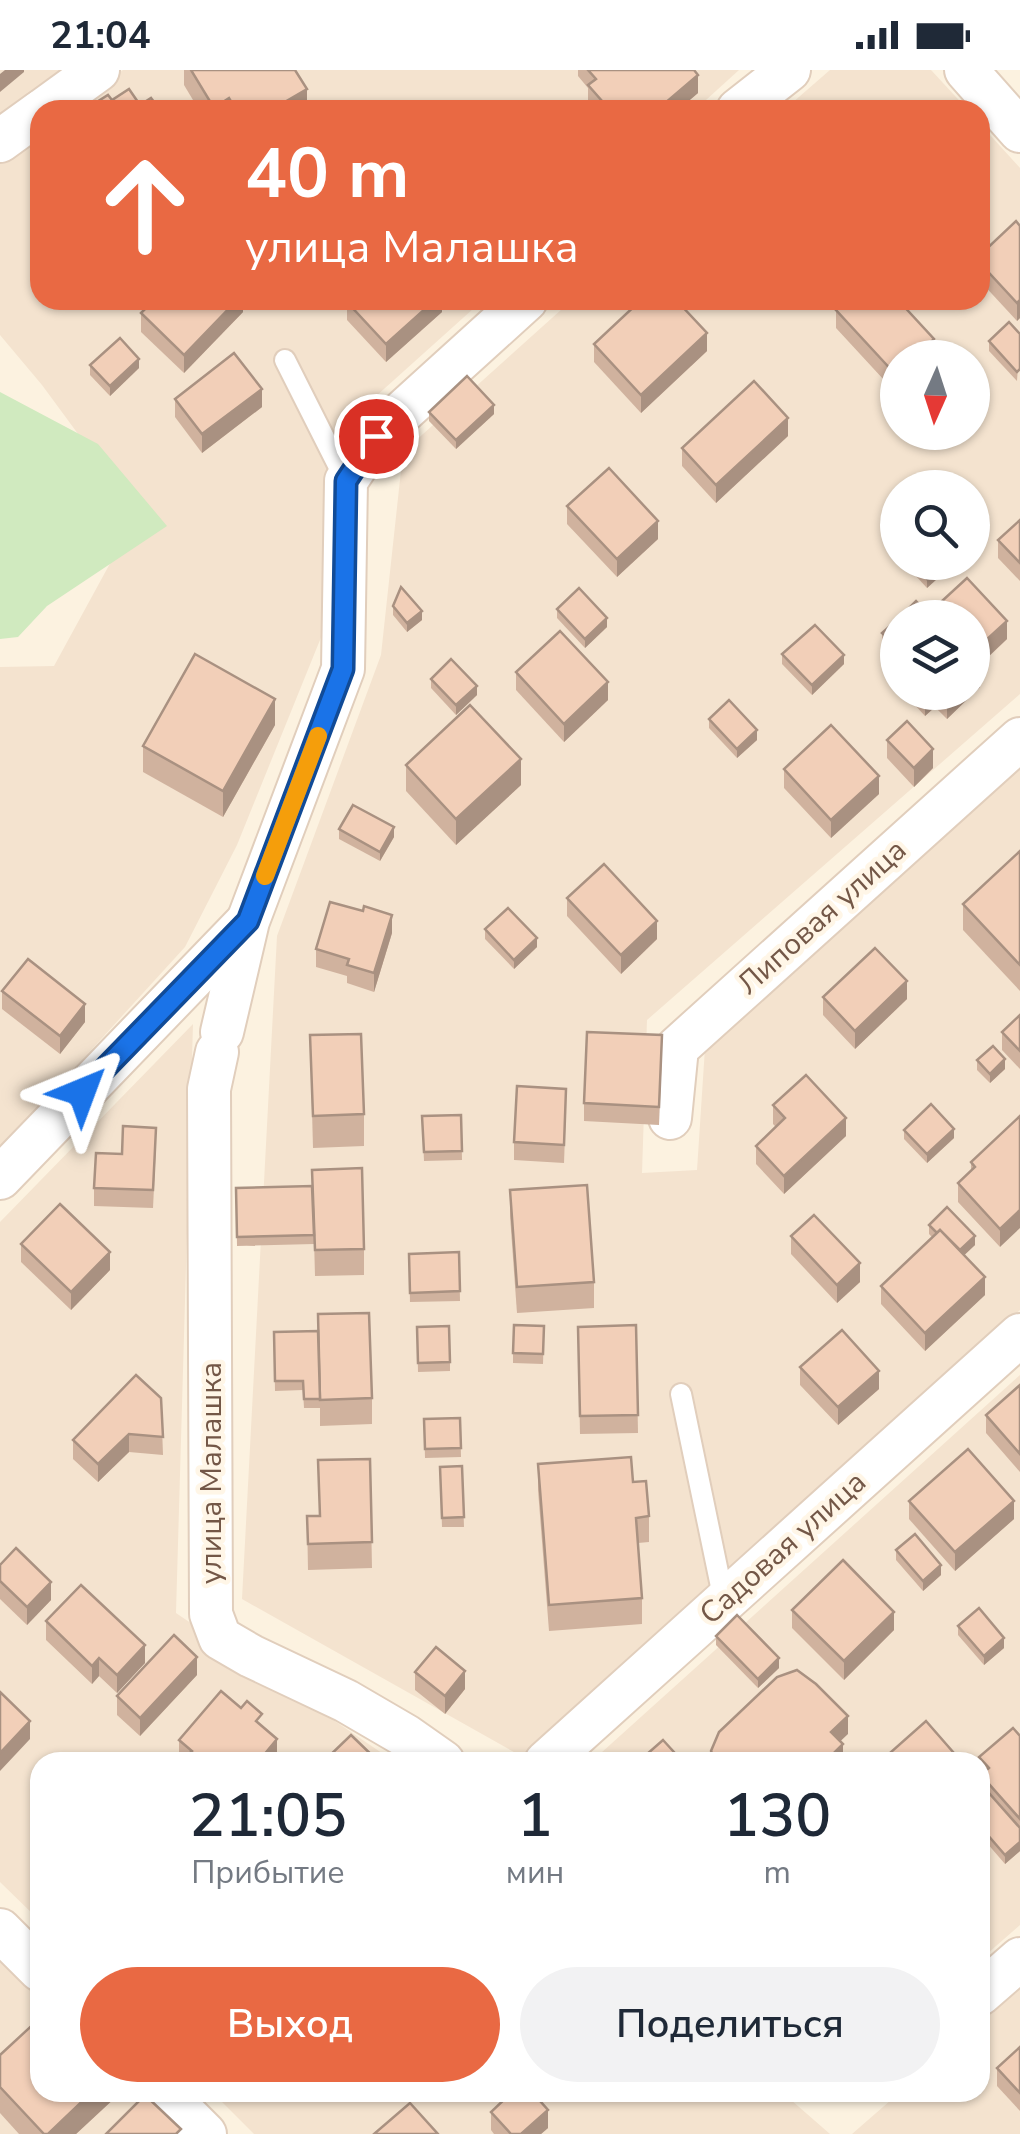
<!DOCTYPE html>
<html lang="ru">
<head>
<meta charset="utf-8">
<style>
  :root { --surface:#fff; --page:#f2f2f3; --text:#1f2937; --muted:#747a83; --accent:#e96943 }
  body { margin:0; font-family:"Nunito Sans",sans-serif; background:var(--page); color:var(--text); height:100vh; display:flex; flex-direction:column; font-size:38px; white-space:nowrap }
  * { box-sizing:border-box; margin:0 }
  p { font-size:32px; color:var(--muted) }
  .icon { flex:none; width:55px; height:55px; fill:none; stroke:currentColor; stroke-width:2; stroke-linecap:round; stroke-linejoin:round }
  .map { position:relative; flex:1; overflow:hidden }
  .side { position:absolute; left:30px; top:1682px; width:960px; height:350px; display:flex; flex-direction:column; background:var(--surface); border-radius:30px; box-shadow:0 2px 8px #0004 }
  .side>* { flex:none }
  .guide { position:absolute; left:30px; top:30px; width:960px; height:210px; border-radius:30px; box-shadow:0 2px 8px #0004; background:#e96943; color:#fff; overflow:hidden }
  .needle { width:65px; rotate:183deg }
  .controls { position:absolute; left:880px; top:270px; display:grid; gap:20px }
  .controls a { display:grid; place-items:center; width:110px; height:110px; border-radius:50%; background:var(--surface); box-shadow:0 2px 8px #0004; font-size:50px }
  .pin { position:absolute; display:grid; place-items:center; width:85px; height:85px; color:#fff; margin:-42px; border:5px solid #fff; border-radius:50%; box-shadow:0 2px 10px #0007 }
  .me { position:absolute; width:110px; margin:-55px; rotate:44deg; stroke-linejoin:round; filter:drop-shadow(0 0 8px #0008) }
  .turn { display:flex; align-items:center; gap:35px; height:210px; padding:0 50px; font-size:45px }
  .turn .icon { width:130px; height:130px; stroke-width:2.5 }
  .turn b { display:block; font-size:70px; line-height:85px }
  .eta { display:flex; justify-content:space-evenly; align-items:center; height:170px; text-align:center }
  .eta b { font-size:60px; font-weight:600; line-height:70px }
  .action { display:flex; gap:20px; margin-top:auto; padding:20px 50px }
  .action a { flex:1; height:115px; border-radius:60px; background:var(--accent); color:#fff; font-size:40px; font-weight:600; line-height:115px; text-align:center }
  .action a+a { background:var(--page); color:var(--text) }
  .status { display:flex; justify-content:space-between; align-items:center; height:70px; padding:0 50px; background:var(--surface); direction:ltr }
  .status svg { height:28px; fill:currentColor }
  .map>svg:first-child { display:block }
  .residential { fill:#f4e3cf; fill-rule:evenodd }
  .green { fill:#d0eabf }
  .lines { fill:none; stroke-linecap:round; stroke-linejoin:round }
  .lane-casing { stroke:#e1cebc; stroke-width:24 }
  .street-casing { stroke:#e1cebc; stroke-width:46 }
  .lane { stroke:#fff; stroke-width:20 }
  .street { stroke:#fff; stroke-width:42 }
  .wall { fill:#d0b29e }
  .shaded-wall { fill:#a99181 }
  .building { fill:#f2cfb8; stroke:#a99181; stroke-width:2.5 }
  .route-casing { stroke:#114b97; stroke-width:25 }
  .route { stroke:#1a73e8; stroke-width:18 }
  .slow { stroke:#f59e0b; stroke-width:18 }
  .labels { text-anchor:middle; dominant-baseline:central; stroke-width:9; stroke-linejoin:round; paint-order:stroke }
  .street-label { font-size:30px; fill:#735747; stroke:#fff6e7 }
</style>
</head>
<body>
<div class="status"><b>21:04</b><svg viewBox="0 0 49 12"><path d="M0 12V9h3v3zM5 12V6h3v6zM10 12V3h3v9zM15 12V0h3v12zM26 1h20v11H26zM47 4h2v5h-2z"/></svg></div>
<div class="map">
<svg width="1020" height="2064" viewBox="0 0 1020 2064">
  <rect width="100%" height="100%" fill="#fcf2e0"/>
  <!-- residential -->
  <g class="residential">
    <path d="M0 0H65L0 46Z"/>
    <path d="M123 0H739L695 40H67Z"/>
    <path d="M830 0H931L968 40H784Z"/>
    <path d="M980 54 1020 98V624L647 950 642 1103 697 1100 705 978 1020 699V1240L521 1686 242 1529 277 866 381 585 403 382 572 230H980ZM898 288H972V362H898ZM898 418H972V492H898ZM898 548H972V622H898Z"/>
    <path d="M40 59V230H483L335 363 322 565 237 775 185 877 0 1080V597L54 596 137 444 42 315 0 265V88Z"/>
    <path d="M193 954 176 1543 395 1692H40V1851L0 1812V1152Z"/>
    <path d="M1020 1305V1855L980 1890V1692H591Z"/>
    <path d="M0 1890 40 1930V2022L132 2023 173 2064H0Z"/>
    <path d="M1020 1916V2064H852L899 2023 980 2022V1951Z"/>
    <path d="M213 2023H783L830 2064H254Z"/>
  </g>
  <!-- green -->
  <path class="green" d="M0 322 98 374 167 456 47 536 18 567 0 569Z"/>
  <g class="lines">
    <!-- lane casing -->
    <g class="lane-casing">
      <g id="lane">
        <path d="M285 290 346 411"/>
        <path d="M681 1324 724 1531"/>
      </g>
    </g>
    <!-- street casing -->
    <g class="street-casing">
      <g id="street">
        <path d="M966 0 1020 61"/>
        <path d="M43 40 98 0"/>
        <path d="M738 40 789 0"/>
        <path d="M0 71 40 42"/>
        <path d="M222 962 248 851 343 599 346 411 376 366 526 230"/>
        <path d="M217 982 209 1019 211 1544 220 1568 251 1586 346 1631 406 1666 443 1692"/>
        <path d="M670 1048 677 978 1020 669"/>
        <path d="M0 1108 246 853"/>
        <path d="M546 1692 1020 1265"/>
        <path d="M0 1860 40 1900"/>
        <path d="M980 1924 1020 1889"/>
        <path d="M163 2022 205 2064"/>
      </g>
    </g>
    <!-- lane -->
    <use href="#lane" class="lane"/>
    <!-- street -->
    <use href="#street" class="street"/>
  </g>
  <!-- wall -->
  <g class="wall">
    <path d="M184 0H295L307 40H199L184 15Z"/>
    <path d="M578 0H694L698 23 678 40H595L588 33V18L578 6Z"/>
    <path d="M1020 156V248L1017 251 980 211V185Z"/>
    <path d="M243 230V242L184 303 141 262V243Z"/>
    <path d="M442 230V242L386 292 347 250V232Z"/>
    <path d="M836 240 934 269V288H898L896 323 836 258Z"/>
    <path d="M1020 264 1017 311 989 281V271Z"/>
    <path d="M594 274 707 281 641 343 594 292Z"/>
    <path d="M90 295 139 298 110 326 90 305Z"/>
    <path d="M175 329 262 337 202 383 175 347Z"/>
    <path d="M429 342 494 344 456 379 429 351Z"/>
    <path d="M788 366 716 433 682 396V378Z"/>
    <path d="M567 436 658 469 617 507 567 454Z"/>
    <path d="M1020 450V511L998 488V470Z"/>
    <path d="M903 492H949V498L927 518Z"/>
    <path d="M393 536 422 550 407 562 393 545Z"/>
    <path d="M557 539 607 557 585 578 557 548Z"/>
    <path d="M928 544 1007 569 978 597 980 617 947 649 935 637 925 646 903 622H972Z"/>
    <path d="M898 549V617L885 603 886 584 882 581V563Z"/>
    <path d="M782 584 844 594 812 625 782 594Z"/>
    <path d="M516 602 608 630 564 672 516 620Z"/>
    <path d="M431 609 477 625 456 645 431 618Z"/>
    <path d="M709 649 757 670 737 688 709 658Z"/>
    <path d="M275 655 223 747 143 702V676Z"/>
    <path d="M887 670 933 698 914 717 887 688Z"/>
    <path d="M406 695 521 715 456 775 406 721Z"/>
    <path d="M784 699 879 724 831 768 784 718Z"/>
    <path d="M339 759 394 767 380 791 339 769Z"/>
    <path d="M1020 781V921L963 860V834Z"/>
    <path d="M567 828 657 869 621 904 567 846Z"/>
    <path d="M485 859 537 877 514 899 485 869Z"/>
    <path d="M392 863 374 922 347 913V906L316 897V879Z"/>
    <path d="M2 921 85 952 60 984 2 939Z"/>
    <path d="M823 927 907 929 855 979 823 945Z"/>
    <path d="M1020 945V999L1002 980V962Z"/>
    <path d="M310 965 364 1044V1076L313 1078Z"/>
    <path d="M662 983 659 1055 584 1051V1033Z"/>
    <path d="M977 990 1005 999 990 1013 977 1000Z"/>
    <path d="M773 1035 846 1066 784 1124 756 1094V1076L776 1057 773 1054Z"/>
    <path d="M566 1037 564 1093 514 1090V1072Z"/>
    <path d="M461 1045 462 1090 424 1091 422 1046Z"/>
    <path d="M1020 1046 1000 1177 958 1132V1113L971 1102V1092Z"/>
    <path d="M904 1060 954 1068 927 1093 904 1069Z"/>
    <path d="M156 1076 153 1138 94 1136V1118L122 1084Z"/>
    <path d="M236 1118 364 1179V1205L315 1206 314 1169V1174L237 1176Z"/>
    <path d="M510 1120 594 1212V1238L517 1243 510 1146Z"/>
    <path d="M929 1155 975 1175 964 1185 985 1225 925 1281 881 1234V1216L932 1167 929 1164Z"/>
    <path d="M791 1166 860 1212 837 1233 791 1184Z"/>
    <path d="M21 1174 110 1200 71 1240 21 1192Z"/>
    <path d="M459 1182 460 1231 410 1232 409 1184Z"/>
    <path d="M636 1255 638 1363 580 1364 578 1257Z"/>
    <path d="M544 1256 543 1294 513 1293V1283Z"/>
    <path d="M417 1257 450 1292V1301L418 1302Z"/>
    <path d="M274 1262 372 1328V1354L320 1356V1336V1338H304L303 1320 275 1321Z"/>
    <path d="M800 1297 879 1319 838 1355 800 1315Z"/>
    <path d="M1020 1315V1402L986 1363V1345Z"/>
    <path d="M161 1328 163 1385 129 1382 98 1412 73 1389V1370Z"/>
    <path d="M460 1348 461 1387 425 1388 424 1349Z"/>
    <path d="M370 1389 372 1498 308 1500 307 1446H319Z"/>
    <path d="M538 1394 633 1412 649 1446V1472L638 1473 642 1528V1554L549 1561 538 1420Z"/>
    <path d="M462 1396 464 1457H442L440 1397Z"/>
    <path d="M909 1431 1014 1449 955 1501 909 1449Z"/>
    <path d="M896 1480 941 1505 923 1521 896 1490Z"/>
    <path d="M0 1495 51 1530 27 1555 0 1529Z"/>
    <path d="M792 1540 894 1560 844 1610 792 1558Z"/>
    <path d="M46 1551 145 1593 117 1623 99 1606 92 1614 46 1570Z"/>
    <path d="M958 1556 1004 1578 984 1595 958 1565Z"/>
    <path d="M716 1566 779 1598 758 1618 716 1575Z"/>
    <path d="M415 1602 465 1619 445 1644 415 1620Z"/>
    <path d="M197 1605 140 1666 117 1645V1626Z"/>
    <path d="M262 1657 277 1692H179V1670Z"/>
    <path d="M1020 1666V1781L1005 1794 980 1765 981 1708 979 1687Z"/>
    <path d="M891 1682 960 1692H891Z"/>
    <path d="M1020 1977V2041L997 2016V1998Z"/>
    <path d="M0 1985 118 2022V2025L76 2064H19L0 2043Z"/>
    <path d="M491 2042 548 2058 541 2064H494L491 2060Z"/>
  </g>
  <!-- shaded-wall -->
  <g class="shaded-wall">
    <path d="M5 0H24V2L0 22V4Z"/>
    <path d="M698 5V23L678 40H657Z"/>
    <path d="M307 19V40H271Z"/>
    <path d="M229 28V40H214V38Z"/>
    <path d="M237 230H243V242L184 303V285Z"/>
    <path d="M435 230H442V242L386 292V274Z"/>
    <path d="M1020 230V248L1017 251V233Z"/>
    <path d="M707 263V281L641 343V325Z"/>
    <path d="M934 269V288H915Z"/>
    <path d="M139 289V298L110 326V316Z"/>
    <path d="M262 319V337L202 383V364Z"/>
    <path d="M494 335V344L456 379V370Z"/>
    <path d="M788 348V366L716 433V415Z"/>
    <path d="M658 451V469L617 507V489Z"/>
    <path d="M945 492H949V498L927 518V509Z"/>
    <path d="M422 541V550L407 562V553Z"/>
    <path d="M607 548V557L585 578V569Z"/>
    <path d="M1007 551V569L972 602V583Z"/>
    <path d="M844 585V594L812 625V615Z"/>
    <path d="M980 599V617L947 649V631L955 622H972V606Z"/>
    <path d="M608 612V630L564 672V654Z"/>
    <path d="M477 616V625L456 645V635Z"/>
    <path d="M931 622H935V637L925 646V628Z"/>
    <path d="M275 629V655L223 747V721Z"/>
    <path d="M757 660V670L737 688V679Z"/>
    <path d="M933 679V698L914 717V698Z"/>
    <path d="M521 689V715L456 775V749Z"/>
    <path d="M879 706V724L831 768V750Z"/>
    <path d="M394 757V767L380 791V782Z"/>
    <path d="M392 845V863L374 922V903Z"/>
    <path d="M657 851V869L621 904V885Z"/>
    <path d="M537 868V877L514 899V890Z"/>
    <path d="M907 911V929L855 979V961Z"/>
    <path d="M85 934V952L60 984V966Z"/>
    <path d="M1005 989V999L990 1013V1004Z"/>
    <path d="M846 1048V1066L784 1124V1106Z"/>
    <path d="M954 1059V1068L927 1093V1084Z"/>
    <path d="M1020 1140V1158L1000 1177V1159Z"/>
    <path d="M975 1166V1175L956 1193V1184Z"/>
    <path d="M110 1182V1200L71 1240V1222Z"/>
    <path d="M860 1193V1212L837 1233V1215Z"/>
    <path d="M985 1207V1225L925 1281V1263Z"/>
    <path d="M879 1301V1319L838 1355V1337Z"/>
    <path d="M129 1364V1382L98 1412V1394Z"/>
    <path d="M1014 1431V1449L955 1501V1482Z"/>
    <path d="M941 1495V1505L923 1521V1511Z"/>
    <path d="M51 1512V1530L27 1555V1537Z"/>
    <path d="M894 1542V1560L844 1610V1591Z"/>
    <path d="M1004 1568V1578L984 1595V1586Z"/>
    <path d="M145 1575V1593L117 1623V1605Z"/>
    <path d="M197 1587V1605L140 1666V1648Z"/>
    <path d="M99 1588V1606L92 1614V1596Z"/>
    <path d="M779 1588V1598L758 1618V1609Z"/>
    <path d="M465 1601V1619L445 1644V1626Z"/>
    <path d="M848 1646V1664L831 1680V1662Z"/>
    <path d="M30 1651V1669L0 1701V1683Z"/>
    <path d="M277 1669V1692H258Z"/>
    <path d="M843 1674V1692H825Z"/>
    <path d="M1020 1772V1781L1005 1794V1785Z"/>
    <path d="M92 2022H118V2025L76 2064H48Z"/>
    <path d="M548 2040V2058L541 2064H521Z"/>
  </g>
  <!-- building -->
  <g class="building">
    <path d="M191 0H295L307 19 271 40H236L229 28 214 38Z"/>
    <path d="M588 0H694L698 5 657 40H610L588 15 596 9Z"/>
    <path d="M129 19 140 35 151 28 160 40H84L108 25 112 30Z"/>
    <path d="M1016 151 1020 156V230L1017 233 980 193V185Z"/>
    <path d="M154 230H237L184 285 141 243Z"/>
    <path d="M349 230H435L386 274 347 232Z"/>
    <path d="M641 230H676L707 263 641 325 594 274Z"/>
    <path d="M847 230H898L934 269 915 288H898L896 305 836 240Z"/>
    <path d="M1009 252 1020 264V299L1017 302 989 271Z"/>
    <path d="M120 268 139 289 110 316 90 295Z"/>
    <path d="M234 283 262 319 202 364 175 329Z"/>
    <path d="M467 306 494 335 456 370 429 342Z"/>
    <path d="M754 311 788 348 716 415 682 378Z"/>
    <path d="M609 398 658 451 617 489 567 436Z"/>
    <path d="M1020 450V493L998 470Z"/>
    <path d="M912 492H945L927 509Z"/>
    <path d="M967 508 1007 551 972 583V548H899L916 531 928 544Z"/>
    <path d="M401 517 422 541 407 553 393 536Z"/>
    <path d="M579 518 607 548 585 569 557 539Z"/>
    <path d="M898 549V599L885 585 895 575 882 563Z"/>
    <path d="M815 555 844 585 812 615 782 584Z"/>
    <path d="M560 561 608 612 564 654 516 602Z"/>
    <path d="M195 584 275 629 223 721 143 676Z"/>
    <path d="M451 589 477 616 456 635 431 609Z"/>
    <path d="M972 591 980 599 972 606Z"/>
    <path d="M939 622H955L947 631Z"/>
    <path d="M729 630 757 660 737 679 709 649Z"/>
    <path d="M470 635 521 689 456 749 406 695Z"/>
    <path d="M907 651 933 679 914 698 887 670Z"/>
    <path d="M831 655 879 706 831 750 784 699Z"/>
    <path d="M353 735 394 757 380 782 339 759Z"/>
    <path d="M1020 781V895L963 834Z"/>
    <path d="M604 794 657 851 621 885 567 828Z"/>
    <path d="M330 832 363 841 364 836 392 845 374 903 347 895 349 889 316 879Z"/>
    <path d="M508 838 537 868 514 890 485 859Z"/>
    <path d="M875 878 907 911 855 961 823 927Z"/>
    <path d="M28 889 85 934 60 966 2 921Z"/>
    <path d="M1020 945V981L1002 962Z"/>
    <path d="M587 962 662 965 659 1037 584 1033Z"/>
    <path d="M361 964 364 1044 313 1046 310 965Z"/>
    <path d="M993 976 1005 989 990 1004 977 990Z"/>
    <path d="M806 1005 846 1048 784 1106 756 1076 785 1048 773 1035Z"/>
    <path d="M517 1016 566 1019 564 1075 514 1072Z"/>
    <path d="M931 1034 954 1059 927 1084 904 1060Z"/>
    <path d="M461 1045 462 1081 424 1082 422 1046Z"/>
    <path d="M1020 1046V1140L1000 1159 958 1113 975 1097 971 1092Z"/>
    <path d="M123 1056 156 1058 153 1120 94 1118 96 1083 122 1084Z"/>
    <path d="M362 1098 364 1179 315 1180 312 1100Z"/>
    <path d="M587 1115 594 1212 517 1217 510 1120Z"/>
    <path d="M312 1116 314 1165 237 1167 236 1118Z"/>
    <path d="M60 1134 110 1182 71 1222 21 1174Z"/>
    <path d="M947 1137 975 1166 960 1180 940 1160 937 1163 929 1155Z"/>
    <path d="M814 1145 860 1193 837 1215 791 1166Z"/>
    <path d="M940 1160 985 1207 925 1263 881 1216Z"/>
    <path d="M459 1182 460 1221 410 1223 409 1184Z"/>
    <path d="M369 1243 372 1328 320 1330 318 1244Z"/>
    <path d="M514 1255 544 1256 543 1284 513 1283Z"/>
    <path d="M636 1255 638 1345 580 1346 578 1257Z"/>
    <path d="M449 1256 450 1292 418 1293 417 1257Z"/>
    <path d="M842 1260 879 1301 838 1337 800 1297Z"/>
    <path d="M318 1261 320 1329H304L303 1311H275L274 1262Z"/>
    <path d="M136 1305 161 1328 163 1367 129 1364 98 1394 73 1370Z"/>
    <path d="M1020 1315V1384L986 1345Z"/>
    <path d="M460 1348 461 1378 425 1379 424 1349Z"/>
    <path d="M968 1379 1014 1431 955 1482 909 1431Z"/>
    <path d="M631 1387 633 1412 646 1411 649 1446 636 1448 642 1528 549 1535 538 1394Z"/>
    <path d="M370 1389 372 1472 308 1474 307 1446H320L318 1390Z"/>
    <path d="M462 1396 464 1447 442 1448 440 1397Z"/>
    <path d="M915 1464 941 1495 923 1511 896 1480Z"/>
    <path d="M16 1478 51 1512 27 1537 0 1511V1495Z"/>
    <path d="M843 1490 894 1542 844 1591 792 1540Z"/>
    <path d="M81 1515 145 1575 117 1605 99 1588 92 1596 46 1551Z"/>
    <path d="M979 1538 1004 1568 984 1586 958 1556Z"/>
    <path d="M737 1545 779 1588 758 1609 716 1566Z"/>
    <path d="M174 1565 197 1587 140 1648 117 1626Z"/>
    <path d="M436 1577 465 1601 445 1626 415 1602Z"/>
    <path d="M797 1600 816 1614 848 1646 831 1662 843 1674 825 1692H717L711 1681 719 1662 777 1607Z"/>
    <path d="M221 1621 241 1638 247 1631 262 1644 256 1651 277 1669 258 1692H194L187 1686 192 1681 179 1670Z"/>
    <path d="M0 1622 30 1651 0 1683Z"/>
    <path d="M926 1651 960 1690 957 1692H900L891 1682Z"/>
    <path d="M1013 1658 1020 1666V1749L981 1705 989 1698 979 1687Z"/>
    <path d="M351 1665 379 1692H323Z"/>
    <path d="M663 1670 683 1692H638Z"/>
    <path d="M981 1714 1020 1758V1772L1005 1785 980 1756Z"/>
    <path d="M40 1948V2022H92L48 2064H44L0 2017V1985Z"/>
    <path d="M1020 1977V2023L997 1998Z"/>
    <path d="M512 2022H532L548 2040 521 2064H511L491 2042Z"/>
    <path d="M145 2025 181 2059 176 2064H106Z"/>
    <path d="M410 2033 438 2064H374Z"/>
  </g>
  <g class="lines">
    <!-- route casing -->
    <g class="route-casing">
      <path id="route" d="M82 1022 248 851 343 599 346 411 376 366"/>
    </g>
    <!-- route -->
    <use href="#route" class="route"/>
    <!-- slow -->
    <path class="slow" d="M265 806 318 666"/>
  </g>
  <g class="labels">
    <!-- street labels -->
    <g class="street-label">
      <text transform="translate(822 847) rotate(-42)">Липовая улица</text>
      <text transform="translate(211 1403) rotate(-90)">улица Малашка</text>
      <text transform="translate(783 1478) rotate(-42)">Садовая улица</text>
    </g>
  </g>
</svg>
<div class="controls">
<a><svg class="needle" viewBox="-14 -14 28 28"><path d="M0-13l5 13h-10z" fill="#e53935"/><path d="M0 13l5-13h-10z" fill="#747a83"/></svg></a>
<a><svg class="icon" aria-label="search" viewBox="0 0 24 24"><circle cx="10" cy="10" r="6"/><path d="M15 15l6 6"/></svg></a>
<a><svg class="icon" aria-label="layers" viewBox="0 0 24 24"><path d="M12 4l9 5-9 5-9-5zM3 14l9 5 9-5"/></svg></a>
</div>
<div class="pin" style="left:376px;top:366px;background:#d93025"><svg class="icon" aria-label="arrive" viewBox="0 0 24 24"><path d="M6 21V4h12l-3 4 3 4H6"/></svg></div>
<svg class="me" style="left:82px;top:1022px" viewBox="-20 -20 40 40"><path d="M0-17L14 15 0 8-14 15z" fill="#1a73e8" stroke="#fff" stroke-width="4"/></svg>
<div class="guide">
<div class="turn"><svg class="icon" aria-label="ahead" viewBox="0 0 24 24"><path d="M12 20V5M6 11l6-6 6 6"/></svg><div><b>40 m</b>улица Малашка</div></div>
</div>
<section class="side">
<div class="eta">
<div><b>21:05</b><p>Прибытие</p></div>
<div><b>1</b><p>мин</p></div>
<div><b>130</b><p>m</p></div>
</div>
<div class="action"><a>Выход</a><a>Поделиться</a></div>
</section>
</div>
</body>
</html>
